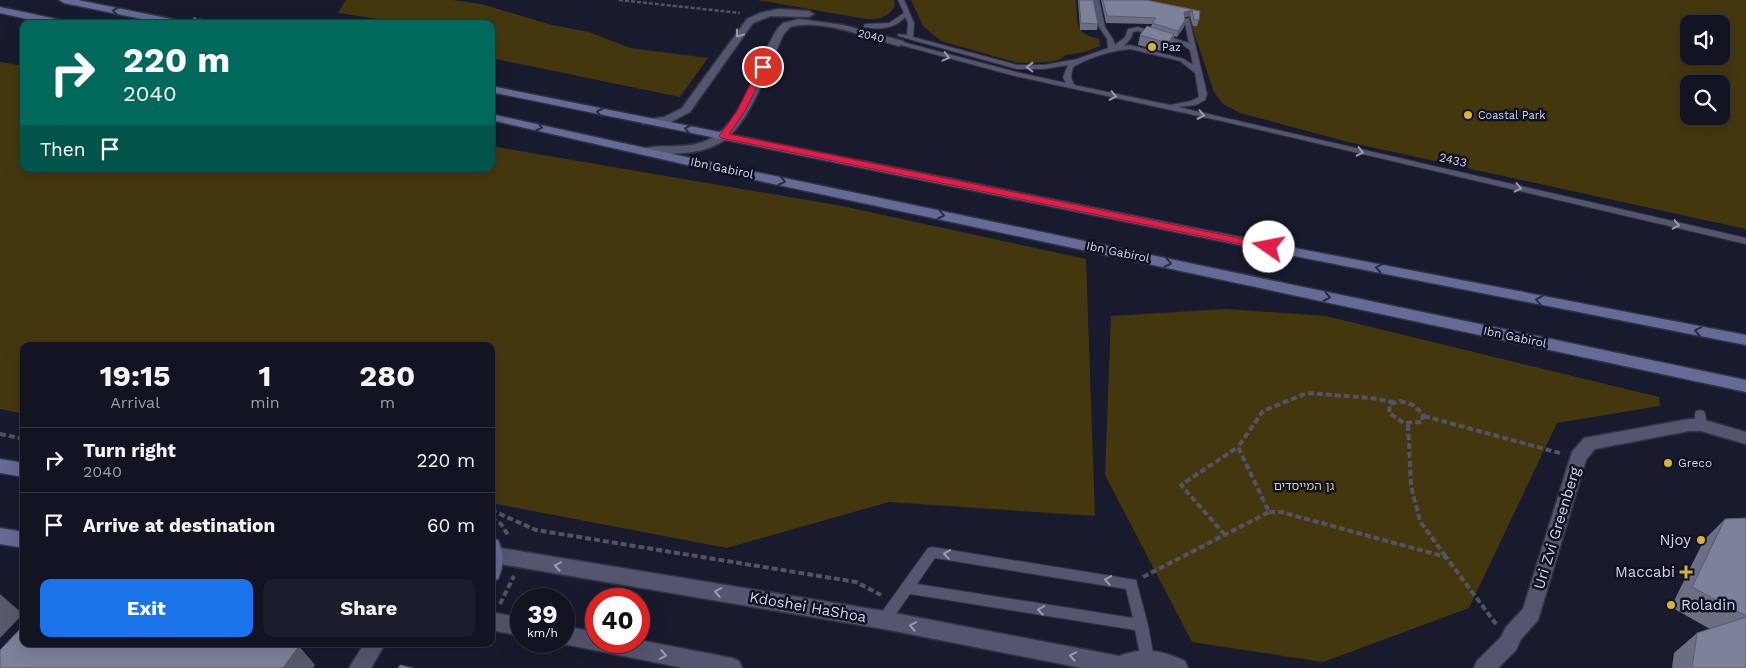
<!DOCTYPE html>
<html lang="en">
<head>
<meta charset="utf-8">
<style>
  :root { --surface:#121422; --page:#1b1d2a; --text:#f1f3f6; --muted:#9c9ea5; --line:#313340; --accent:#1a73e8 }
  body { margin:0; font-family:"Work Sans","Noto Sans Hebrew",sans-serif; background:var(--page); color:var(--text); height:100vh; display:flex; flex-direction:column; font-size:19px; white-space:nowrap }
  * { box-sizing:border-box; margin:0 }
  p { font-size:16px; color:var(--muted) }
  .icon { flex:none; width:28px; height:28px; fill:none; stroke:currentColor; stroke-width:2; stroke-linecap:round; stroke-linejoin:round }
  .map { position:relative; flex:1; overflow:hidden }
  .panel { position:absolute; left:20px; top:342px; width:475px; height:305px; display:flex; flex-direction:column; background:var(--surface); border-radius:10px; box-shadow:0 5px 20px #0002,0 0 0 1px var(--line) }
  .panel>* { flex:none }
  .hud { position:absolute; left:20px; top:20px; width:475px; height:152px; border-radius:10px; box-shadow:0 5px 20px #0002,0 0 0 1px var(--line); background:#00695c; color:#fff; overflow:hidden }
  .controls { position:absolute; left:1680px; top:15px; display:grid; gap:10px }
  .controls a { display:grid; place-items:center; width:50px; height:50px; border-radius:10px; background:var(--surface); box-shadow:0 5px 20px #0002,0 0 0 1px var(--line); font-size:25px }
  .speed { position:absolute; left:510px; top:588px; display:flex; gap:10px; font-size:25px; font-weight:700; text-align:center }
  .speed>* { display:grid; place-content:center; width:65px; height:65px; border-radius:50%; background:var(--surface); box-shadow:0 5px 20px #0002,0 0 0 1px var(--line); line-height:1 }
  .speed small { font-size:12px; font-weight:400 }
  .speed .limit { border:8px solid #d22; background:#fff; color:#111 }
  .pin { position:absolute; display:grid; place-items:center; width:42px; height:42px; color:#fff; margin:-21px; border:2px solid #fff; border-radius:50%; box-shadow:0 1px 5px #0007 }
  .me { position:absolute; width:55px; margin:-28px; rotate:282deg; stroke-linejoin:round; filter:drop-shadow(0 0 4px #0008) }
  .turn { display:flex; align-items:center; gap:18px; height:105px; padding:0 20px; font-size:22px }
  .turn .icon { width:65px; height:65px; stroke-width:2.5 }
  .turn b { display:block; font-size:35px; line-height:42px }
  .then { display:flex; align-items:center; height:48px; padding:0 20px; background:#0003; gap:10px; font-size:19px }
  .eta { display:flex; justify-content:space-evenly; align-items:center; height:85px; text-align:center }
  .eta b { font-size:30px; font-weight:700; line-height:35px }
  .action { display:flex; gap:10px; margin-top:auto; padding:10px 20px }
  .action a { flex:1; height:58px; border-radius:10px; background:var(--accent); color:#fff; font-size:20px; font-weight:700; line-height:58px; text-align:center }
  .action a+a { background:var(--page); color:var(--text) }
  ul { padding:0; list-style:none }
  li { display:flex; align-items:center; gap:15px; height:65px; padding:0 20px; border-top:1px solid var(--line) }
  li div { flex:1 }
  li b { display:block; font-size:19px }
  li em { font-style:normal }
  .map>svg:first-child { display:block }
  .green { fill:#45370d; fill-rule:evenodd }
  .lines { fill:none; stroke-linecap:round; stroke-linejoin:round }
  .lane-casing { stroke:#323342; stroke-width:2 }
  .street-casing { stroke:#323342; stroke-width:3 }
  .secondary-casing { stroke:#323342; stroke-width:3 }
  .path-far1 { stroke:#525466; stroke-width:2.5; stroke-dasharray:4 2; stroke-linecap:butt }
  .path { stroke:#525466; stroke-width:4; stroke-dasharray:6 3; stroke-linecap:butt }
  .lane { fill:#53566e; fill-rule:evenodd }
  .street { fill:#53566e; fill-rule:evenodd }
  .secondary { fill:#656a97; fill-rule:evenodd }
  .wall { fill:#6c6f84 }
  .shaded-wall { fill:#585a6c }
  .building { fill:#7d819a; stroke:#585a6c }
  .oneway { stroke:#292c46 }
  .oneway2 { stroke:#999cae }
  .route { fill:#e11d48; stroke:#92132f }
  .poi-dot { fill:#dab333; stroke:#0f1124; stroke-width:2 }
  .labels { text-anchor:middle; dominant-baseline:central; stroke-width:5; stroke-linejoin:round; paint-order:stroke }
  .far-street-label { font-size:11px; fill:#d3d6e3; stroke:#0f1124 }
  .far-poi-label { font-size:11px; fill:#d3d6e3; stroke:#0f1124; text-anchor:start }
  .street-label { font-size:12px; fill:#d3d6e3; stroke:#0f1124 }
  .poi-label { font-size:12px; fill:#d3d6e3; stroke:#0f1124; text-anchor:start }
  .park-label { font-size:12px; fill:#e4c87b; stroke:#0f1124 }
  .near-street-label { font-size:15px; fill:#d3d6e3; stroke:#0f1124 }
  .near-poi-label { font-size:15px; fill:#d3d6e3; stroke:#0f1124; text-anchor:end }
</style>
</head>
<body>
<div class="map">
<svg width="1746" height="668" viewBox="0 0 1746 668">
  <rect width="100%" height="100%" fill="#181a2e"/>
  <!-- green -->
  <g class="green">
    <path d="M346 0H453L481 4 552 25 589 32 630 48 708 58 680 97 491 58V24H386L385 20 338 13Z"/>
    <path d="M757 0H894L895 6C888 18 879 19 866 19Z"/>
    <path d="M911 0H1076C1078 24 1073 33 1099 39L1100 46 1085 52 1066 55 1059 60 1049 62 1018 63 941 41 923 26Z"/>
    <path d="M1118 0H1746V229L1348 142 1240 113 1223 104 1214 92 1188 15ZM1689 24H1721V56H1689ZM1689 84H1721V116H1689Z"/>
    <path d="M0 62 24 66V169H491V146L842 206 1086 259 1095 516 889 502 727 548 491 503V346H24V414L0 409Z"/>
    <path d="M1226 309 1326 316 1659 397 1660 406 1557 423 1469 608 1323 662 1192 642 1105 475 1111 316Z"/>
  </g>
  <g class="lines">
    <!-- lane casing -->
    <g class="lane-casing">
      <g id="lane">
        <path d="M898 0H904L914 23 913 37 1017 65H1044L1077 59 1108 48 1107 39 1099 27 1093 0H1099L1105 27 1113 39 1115 45 1125 37 1128 29 1138 27 1189 43 1184 19 1189 18 1207 94 1205 100 1196 105 1178 107 1746 238V244L1226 122 1015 76 897 44V42L899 41 1016 72 1066 83 1063 77 1068 65 1044 69H1017L898 36V34L907 35 908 23 905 17C895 29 878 30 864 27V25L866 24 889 23 904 13ZM1138 31 1183 45 1190 50 1193 65 1184 59 1130 45 1124 46 1131 38 1133 32ZM1130 49 1180 61 1195 73 1199 97 1191 101 1170 105 1074 85 1071 77 1073 67C1090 57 1111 51 1130 49Z"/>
        <path d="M1700 410 1704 411C1706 416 1707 423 1705 428H1697C1695 423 1694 416 1696 411Z"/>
        <path d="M932 547 1136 580 1148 625 1154 659 1152 664 1147 665 1142 664 1135 630 910 594 889 624 884 626 879 624 877 620 879 616 928 548ZM935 558 1126 589 1133 618 917 584Z"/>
      </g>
    </g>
    <!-- street casing -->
    <g class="street-casing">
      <g id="street">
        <path d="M779 9 809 11 814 14 809 17 771 16 753 23 690 112 671 122 643 124 641 122 643 120 664 117 682 108 747 19 760 13Z"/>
        <path d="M799 19 843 25 903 41 904 43 899 46C868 38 822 18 790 27L783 35C770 64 751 120 726 139 714 148 698 152 683 153 671 154 657 156 645 154L643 151 645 148C664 144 684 149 703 142 745 127 755 61 778 28L783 23Z"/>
        <path d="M1689 419H1701L1746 432V444L1701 431H1689L1595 449 1586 460 1538 620 1521 639 1516 650 1498 668H1474L1477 661 1501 637 1506 627 1523 609 1572 452 1584 438 1590 437Z"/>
        <path d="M494 547 884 611 1119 656C1143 647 1162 650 1185 661L1188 668H1082L884 629 494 563 491 562V548Z"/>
        <path d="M491 612 521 618V636L491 630Z"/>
        <path d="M564 626 596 632V641L639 640 732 658 739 661 742 668H683L564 644 557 641H564Z"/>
        <path d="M364 644H385L371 668H349Z"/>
      </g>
    </g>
    <!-- secondary casing -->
    <g class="secondary-casing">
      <g id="secondary">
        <path d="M59 0H78L181 21 186 24H166L64 3Z"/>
        <path d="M0 7 65 21 70 24H50L0 13Z"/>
        <path d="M491 86 1269 243 1746 335V345L1269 251 491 92Z"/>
        <path d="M491 114 718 164 1746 380V392L718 172 491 120Z"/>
        <path d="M0 459 24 463V477L0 473Z"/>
        <path d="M0 528 24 532V548L0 544Z"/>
        <path d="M491 538 498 540C504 553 504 566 498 579L491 581Z"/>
      </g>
    </g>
    <!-- path-far1 -->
    <g class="path-far1">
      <path d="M619 0 740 13"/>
      <path d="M193 18 220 24"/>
    </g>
    <!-- path -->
    <g class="path">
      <path d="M1400 401 1413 405 1423 414 1422 422 1404 423 1389 413 1390 404Z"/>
      <path d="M1424 416 1563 454"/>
      <path d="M1408 425 1411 486 1420 521 1446 557"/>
      <path d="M0 434 24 439"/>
      <path d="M491 510 536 530 856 582 881 595"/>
      <path d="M1269 512H1281L1446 557 1496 624"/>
      <path d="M491 518 501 524 508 535"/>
      <path d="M1225 535 1181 485 1238 447"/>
      <path d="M1143 577 1269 512 1238 447 1263 411 1307 393 1371 398 1393 402"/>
      <path d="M500 604 514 576"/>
    </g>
    <!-- lane -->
    <use href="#lane" class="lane"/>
    <!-- street -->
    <use href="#street" class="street"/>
    <!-- secondary -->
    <use href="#secondary" class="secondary"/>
  </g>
  <!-- wall -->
  <g class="wall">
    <path d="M1078 0H1093L1098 24 1097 30H1080Z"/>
    <path d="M1101 0H1146L1200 11 1199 20 1197 26H1193L1190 16 1185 17V20L1184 27 1177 37 1174 36 1172 44 1165 52 1138 45 1140 35 1151 27 1152 24 1106 23Z"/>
    <path d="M1746 518V668H1672L1674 653 1697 633 1710 629 1671 607 1704 540 1725 519Z"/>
  </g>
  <!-- shaded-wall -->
  <g class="shaded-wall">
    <path d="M1192 10 1190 16 1182 18 1184 12Z"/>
    <path d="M1185 20 1184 27 1177 37 1178 31Z"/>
    <path d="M1174 34 1172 44 1165 52 1168 43Z"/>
    <path d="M0 594 23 614 0 638Z"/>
    <path d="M299 646 315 665 313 668H283Z"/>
  </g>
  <!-- building -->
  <g class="building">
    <path d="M1079 0H1093L1098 24 1081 23Z"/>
    <path d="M1103 0H1146L1200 11 1199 20H1194L1192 10 1184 12 1185 20 1178 31 1152 23 1156 18 1107 16Z"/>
    <path d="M1147 26 1174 34 1168 43 1140 35Z"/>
    <path d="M1746 518V616L1692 587 1725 519Z"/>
    <path d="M1746 617V668H1692L1697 633Z"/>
    <path d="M24 625V644H289L299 646 283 668H0V650Z"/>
    <path d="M400 665 413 668H398Z"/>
  </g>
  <!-- one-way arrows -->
  <defs><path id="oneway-chevron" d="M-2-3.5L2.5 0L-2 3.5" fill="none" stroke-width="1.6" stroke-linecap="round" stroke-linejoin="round" transform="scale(1.25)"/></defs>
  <g class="oneway">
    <use href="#oneway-chevron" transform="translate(116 11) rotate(-169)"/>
    <use href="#oneway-chevron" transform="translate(600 112) rotate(-168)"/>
    <use href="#oneway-chevron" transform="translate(539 127) rotate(12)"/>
    <use href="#oneway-chevron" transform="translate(688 129) rotate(-169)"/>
    <use href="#oneway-chevron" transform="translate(782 181) rotate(12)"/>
    <use href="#oneway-chevron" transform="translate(941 215) rotate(12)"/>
    <use href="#oneway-chevron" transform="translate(1168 263) rotate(12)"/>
    <use href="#oneway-chevron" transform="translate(1379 268) rotate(-169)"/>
    <use href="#oneway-chevron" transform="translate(1327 297) rotate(12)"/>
    <use href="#oneway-chevron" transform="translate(1539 300) rotate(-169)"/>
    <use href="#oneway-chevron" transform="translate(1698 331) rotate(-169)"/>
  </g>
  <g class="oneway2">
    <use href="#oneway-chevron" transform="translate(739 34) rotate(125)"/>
    <use href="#oneway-chevron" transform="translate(946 57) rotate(15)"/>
    <use href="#oneway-chevron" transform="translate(1030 67) rotate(-179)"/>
    <use href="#oneway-chevron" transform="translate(1113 96) rotate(12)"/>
    <use href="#oneway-chevron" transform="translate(1201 115) rotate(12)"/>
    <use href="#oneway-chevron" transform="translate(1360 152) rotate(13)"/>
    <use href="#oneway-chevron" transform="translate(1518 188) rotate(13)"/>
    <use href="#oneway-chevron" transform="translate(1676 225) rotate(13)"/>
    <use href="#oneway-chevron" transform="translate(947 554) rotate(-171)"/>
    <use href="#oneway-chevron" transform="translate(558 566) rotate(-170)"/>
    <use href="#oneway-chevron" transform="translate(1108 580) rotate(-171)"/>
    <use href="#oneway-chevron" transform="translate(718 592) rotate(-170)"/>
    <use href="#oneway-chevron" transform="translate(1041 610) rotate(-171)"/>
    <use href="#oneway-chevron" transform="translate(913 626) rotate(-169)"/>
    <use href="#oneway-chevron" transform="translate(663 655) rotate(11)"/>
    <use href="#oneway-chevron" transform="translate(1073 656) rotate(-169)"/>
  </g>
  <!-- route -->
  <path class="route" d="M760 65 767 67 745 111 729 134 1269 244 1274 247 1269 250 721 138 719 136 737 111Z"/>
  <!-- markers -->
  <g class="poi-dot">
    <circle cx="1152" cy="47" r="5"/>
    <circle cx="1468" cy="115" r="5"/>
    <circle cx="1668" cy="463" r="5"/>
    <circle cx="1701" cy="540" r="5"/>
    <path d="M1683.5 564.5h5v5h5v5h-5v5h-5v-5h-5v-5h5z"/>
    <circle cx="1671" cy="605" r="5"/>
  </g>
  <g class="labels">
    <!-- far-street labels -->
    <g class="far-street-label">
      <text transform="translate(871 36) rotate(14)">2040</text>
    </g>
    <!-- far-poi labels -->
    <g class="far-poi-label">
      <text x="1162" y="47">Paz</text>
      <text x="1478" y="115">Coastal Park</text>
    </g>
    <!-- street labels -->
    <g class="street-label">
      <text transform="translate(1453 160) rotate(13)">2433</text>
      <text transform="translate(722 168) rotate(12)">Ibn Gabirol</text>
      <text transform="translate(1118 252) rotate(12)">Ibn Gabirol</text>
      <text transform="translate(1515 337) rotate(12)">Ibn Gabirol</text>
    </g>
    <!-- poi labels -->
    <g class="poi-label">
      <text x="1678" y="463">Greco</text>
    </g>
    <!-- park labels -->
    <g class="park-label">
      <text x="1304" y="486">גן המייסדים</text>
    </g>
    <!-- near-street labels -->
    <g class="near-street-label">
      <text transform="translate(1557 528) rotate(-73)">Uri Zvi Greenberg</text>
      <text transform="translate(808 607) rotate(10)">Kdoshei HaShoa</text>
    </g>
    <!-- near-poi labels -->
    <g class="near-poi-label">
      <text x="1691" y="540">Njoy</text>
      <text x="1675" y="572">Maccabi</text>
      <text x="1681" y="605" text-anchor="start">Roladin</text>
    </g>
  </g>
</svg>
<div class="controls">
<a><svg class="icon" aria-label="sound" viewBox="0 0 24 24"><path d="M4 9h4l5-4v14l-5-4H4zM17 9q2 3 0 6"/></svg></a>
<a><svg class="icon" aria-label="search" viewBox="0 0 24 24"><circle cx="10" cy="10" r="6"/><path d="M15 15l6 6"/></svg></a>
</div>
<div class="speed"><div>39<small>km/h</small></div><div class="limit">40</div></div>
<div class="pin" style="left:763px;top:67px;background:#d93025"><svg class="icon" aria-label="arrive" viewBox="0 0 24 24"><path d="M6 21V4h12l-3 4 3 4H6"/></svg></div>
<svg class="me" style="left:1269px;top:247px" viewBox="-20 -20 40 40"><circle r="19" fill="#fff"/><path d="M0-13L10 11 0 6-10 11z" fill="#e11d48"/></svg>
<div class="hud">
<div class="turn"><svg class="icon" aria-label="right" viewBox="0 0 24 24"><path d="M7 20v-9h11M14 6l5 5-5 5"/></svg><div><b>220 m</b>2040</div></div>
<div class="then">Then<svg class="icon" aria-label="arrive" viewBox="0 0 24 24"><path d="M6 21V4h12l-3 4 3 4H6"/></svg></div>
</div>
<section class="panel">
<div class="eta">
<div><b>19:15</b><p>Arrival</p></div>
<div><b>1</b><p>min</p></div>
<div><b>280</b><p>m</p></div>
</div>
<ul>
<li><svg class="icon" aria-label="right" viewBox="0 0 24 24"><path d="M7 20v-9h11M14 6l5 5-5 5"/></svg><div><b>Turn right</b><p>2040</p></div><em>220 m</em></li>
<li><svg class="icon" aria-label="arrive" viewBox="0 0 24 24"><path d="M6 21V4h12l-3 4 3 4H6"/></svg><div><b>Arrive at destination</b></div><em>60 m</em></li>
</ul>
<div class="action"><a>Exit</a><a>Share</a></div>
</section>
</div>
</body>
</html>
